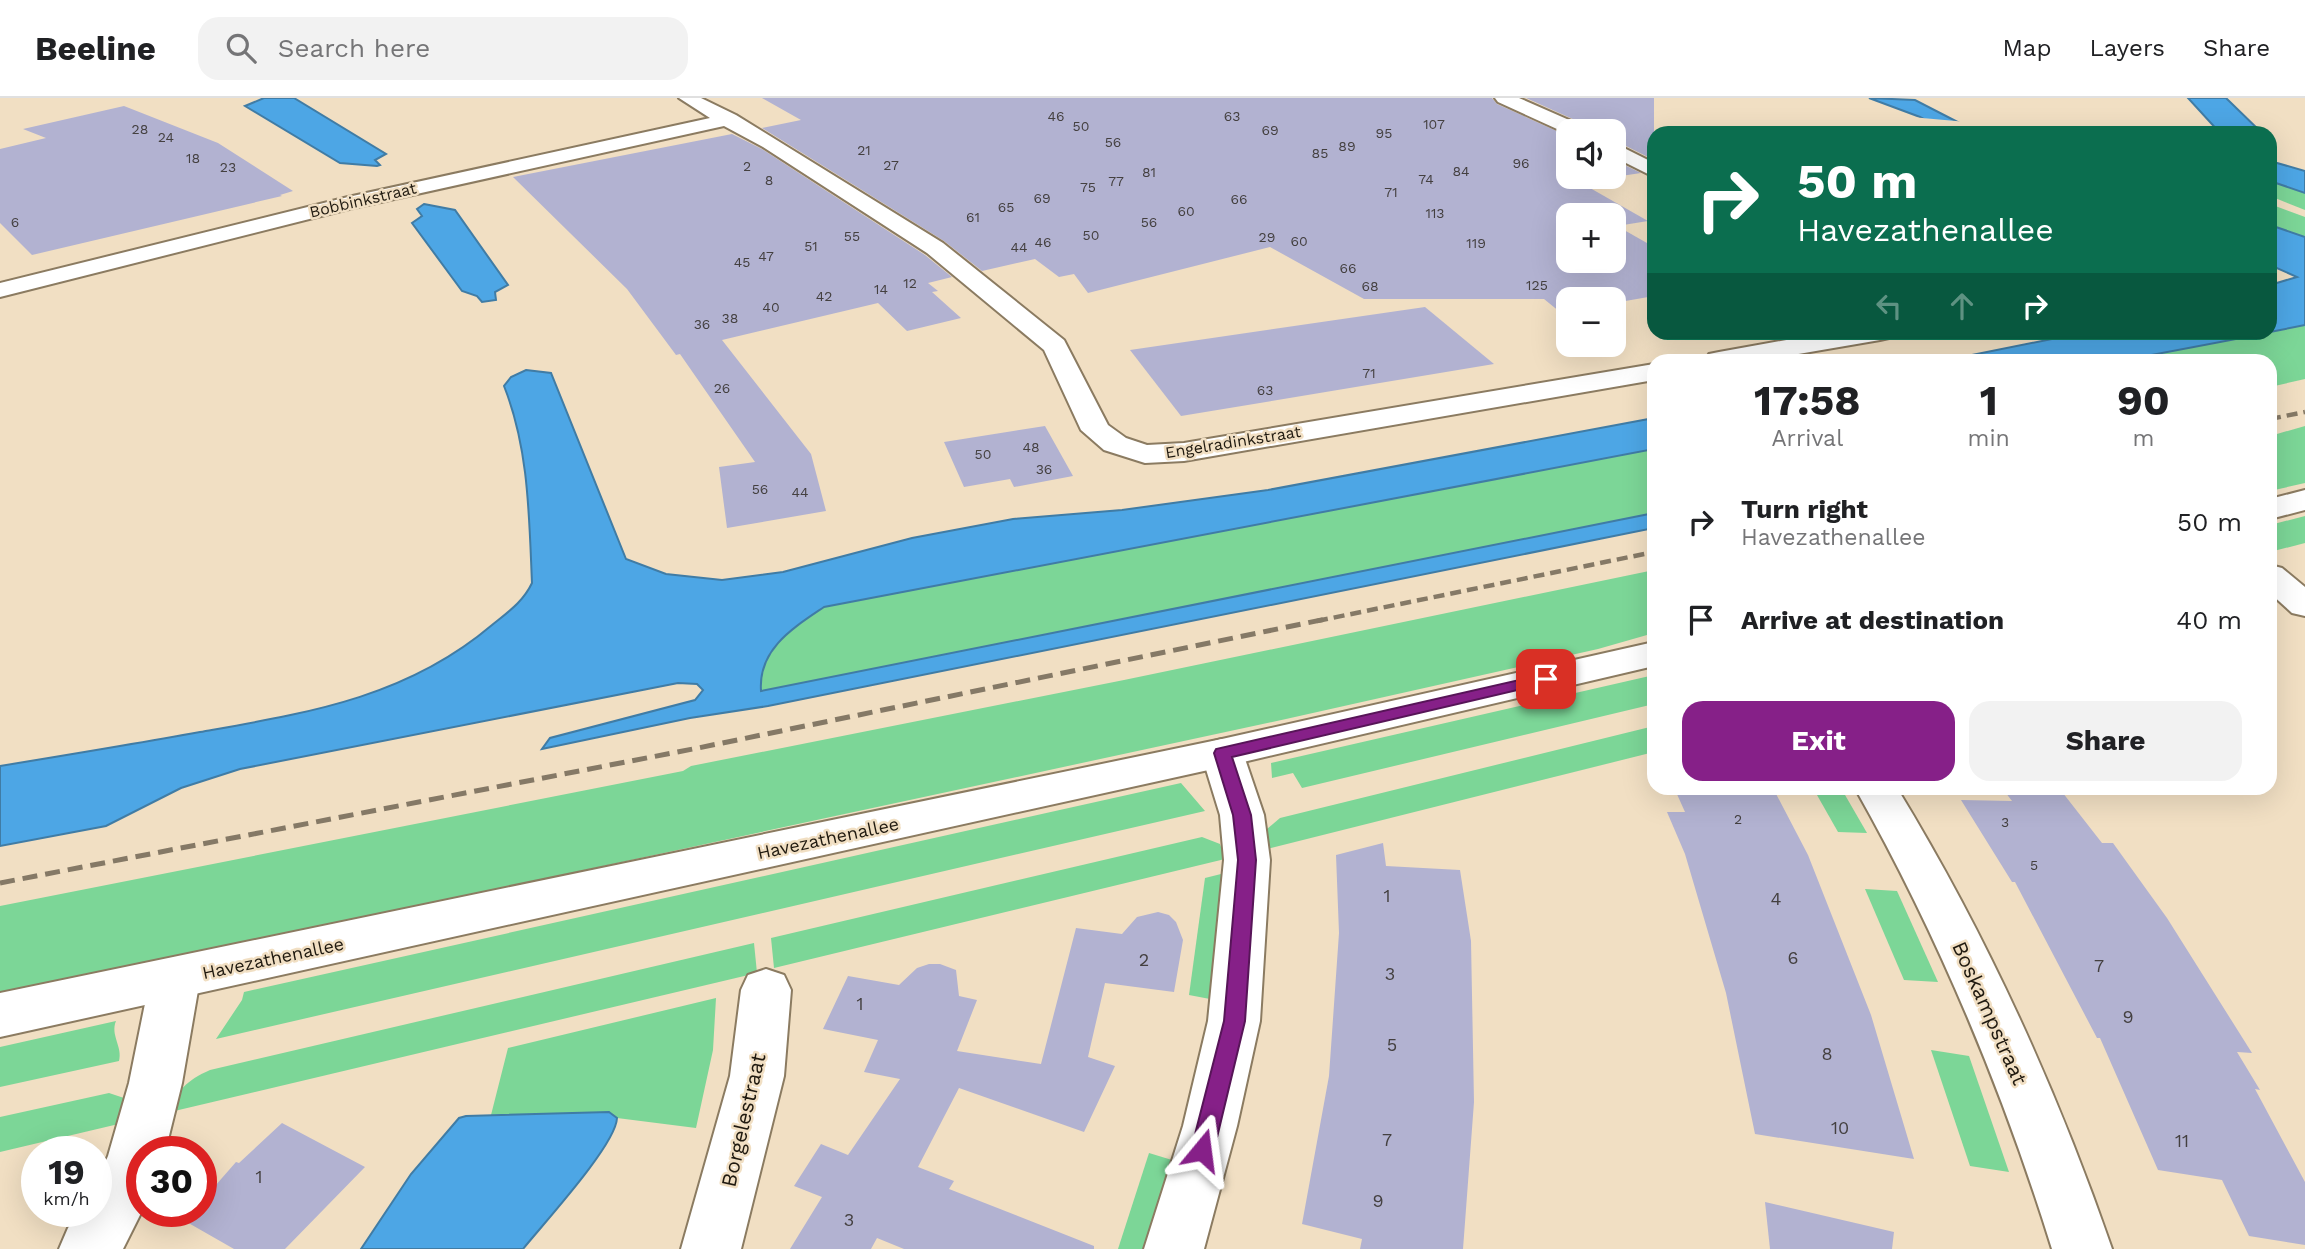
<!DOCTYPE html>
<html lang="en">
<head>
<meta charset="utf-8">
<style>
  :root { --surface:#fff; --page:#f2f2f2; --text:#202124; --muted:#757577; --line:#e0e0e0; --accent:#862088 }
  body { margin:0; font-family:"Work Sans",sans-serif; background:var(--page); color:var(--text); height:100vh; display:flex; flex-direction:column; font-size:26px; white-space:nowrap }
  * { box-sizing:border-box; margin:0 }
  p { font-size:23px; color:var(--muted) }
  .icon { flex:none; width:38px; height:38px; fill:none; stroke:currentColor; stroke-width:2; stroke-linecap:round; stroke-linejoin:round }
  .map { position:relative; flex:1; overflow:hidden }
  .drawer { position:absolute; left:1647px; top:256px; width:630px; height:441px; display:flex; flex-direction:column; background:var(--surface); border-radius:21px; box-shadow:0 7px 28px #0002 }
  .drawer>* { flex:none }
  .hud { position:absolute; left:1647px; top:28px; width:630px; height:214px; border-radius:21px; box-shadow:0 7px 28px #0002; background:#0b6e4f; color:#fff; overflow:hidden }
  .fabs { position:absolute; left:1556px; top:21px; display:grid; gap:14px }
  .fabs a { display:grid; place-items:center; width:70px; height:70px; border-radius:14px; background:var(--surface); box-shadow:0 7px 28px #0002; font-size:35px }
  .speed { position:absolute; left:21px; top:1038px; display:flex; gap:14px; font-size:35px; font-weight:700; text-align:center }
  .speed>* { display:grid; place-content:center; width:91px; height:91px; border-radius:50%; background:var(--surface); box-shadow:0 7px 28px #0002; line-height:1 }
  .speed small { font-size:18px; font-weight:400 }
  .speed .limit { border:10px solid #d22; background:#fff; color:#111 }
  .pin { position:absolute; display:grid; place-items:center; width:60px; height:60px; color:#fff; margin:-30px; border-radius:14px; box-shadow:0 4px 10px #0006 }
  .me { position:absolute; width:77px; margin:-38px; rotate:16deg; stroke-linejoin:round; filter:drop-shadow(0 0 5px #0008) }
  .turn { display:flex; align-items:center; gap:24px; height:147px; padding:0 35px; font-size:32px }
  .turn .icon { width:91px; height:91px; stroke-width:2.5 }
  .turn b { display:block; font-size:49px; line-height:60px }
  .lanes { display:flex; align-items:center; height:66px; padding:0 35px; background:#0003; justify-content:center; gap:35px; direction:ltr }
  .lanes .off { opacity:.35 }
  .eta { display:flex; justify-content:space-evenly; align-items:center; height:119px; text-align:center }
  .eta b { font-size:42px; font-weight:700; line-height:49px }
  .primary-button { display:flex; gap:14px; margin-top:auto; padding:14px 35px }
  .primary-button a { flex:1; height:80px; border-radius:21px; background:var(--accent); color:#fff; font-size:28px; font-weight:700; line-height:80px; text-align:center }
  .primary-button a+a { background:var(--page); color:var(--text) }
  ul { padding:0; list-style:none }
  li { display:flex; align-items:center; gap:21px; height:98px; padding:0 35px }
  li div { flex:1 }
  li b { display:block; font-size:26px }
  li em { font-style:normal }
  header { display:flex; align-items:center; gap:42px; box-sizing:border-box; height:98px; padding:0 35px; background:var(--surface); border-bottom:2px solid var(--line) }
  header strong { font-size:33px }
  nav { display:flex; gap:38px; margin-inline-start:auto; font-size:24px }
  .search { width:490px; height:63px; background:var(--page); display:flex; align-items:center; gap:18px; box-sizing:border-box; padding:0 24px; border-radius:21px; color:var(--muted); font-size:26px }
  .map>svg:first-child { display:block }
  .green { fill:#7cd697 }
  .water { fill:#4da6e5; stroke:#407ca5; stroke-width:2 }
  .pier { fill:#f1dfc3 }
  .building { fill:#b2b2d1; fill-rule:evenodd }
  .lines { fill:none; stroke-linecap:round; stroke-linejoin:round }
  .minor-casing { stroke:#8b7b61; stroke-width:4 }
  .secondary-casing { stroke:#8b7b61; stroke-width:4 }
  .minor { fill:#fff; fill-rule:evenodd }
  .secondary { fill:#fff; fill-rule:evenodd }
  .rail-far1 { stroke:#857966; stroke-width:4.5; stroke-dasharray:11 6; stroke-linecap:butt }
  .rail { stroke:#857966; stroke-width:5; stroke-dasharray:15 8; stroke-linecap:butt }
  .route { fill:#862088; stroke:#571558; stroke-width:2 }
  .labels { text-anchor:middle; dominant-baseline:central; stroke-width:5; stroke-linejoin:round; paint-order:stroke }
  .number-label { font-size:14px; fill:#444040 }
  .far-street-label { font-size:16px; fill:#201a10; stroke:#f1dfc3 }
  .street-label { font-size:18px; fill:#201a10; stroke:#f1dfc3 }
  .near-number-label { font-size:18px; fill:#444040 }
  .near-street-label { font-size:21px; fill:#201a10; stroke:#f1dfc3 }
</style>
</head>
<body>
<header>
<strong>Beeline</strong>
<div class="search"><svg class="icon" aria-label="search" viewBox="0 0 24 24"><circle cx="10" cy="10" r="6"/><path d="M15 15l6 6"/></svg>Search here</div>
<nav><a>Map</a><a>Layers</a><a>Share</a></nav>
</header>
<div class="map">
<svg width="2305" height="1151" viewBox="0 0 2305 1151">
  <rect width="100%" height="100%" fill="#f1dfc3"/>
  <!-- green -->
  <g class="green">
    <path d="M2270 83 2305 95V112L2270 98Z"/>
    <path d="M2270 106 2305 119V139L2270 127Z"/>
    <path d="M2305 227V281L2270 289V262H2125Z"/>
    <path d="M2305 328V385L2270 393V338Z"/>
    <path d="M1654 351V415L760 593C761 548 790 532 824 509Z"/>
    <path d="M2305 418V445L2270 454V427Z"/>
    <path d="M1654 472V535L1598 551 1286 621 0 898V808L683 673 691 668 1124 582Z"/>
    <path d="M1654 577V606L1302 690 1293 675 1272 680 1271 665Z"/>
    <path d="M1654 628V654L1267 751V731L1280 720Z"/>
    <path d="M1181 685 1205 713 216 941 242 902 244 894Z"/>
    <path d="M1813 690H1841L1867 735 1838 734Z"/>
    <path d="M1202 739 1220 746 1225 761 774 870 771 840Z"/>
    <path d="M1225 775 1210 901 1189 897 1205 780Z"/>
    <path d="M1865 791 1897 793 1938 884 1904 882Z"/>
    <path d="M754 845 757 875 166 1015C177 993 187 982 210 972Z"/>
    <path d="M716 900 713 952 696 1030 617 1020 609 1014 491 1017 508 950Z"/>
    <path d="M116 923C110 937 123 949 119 963L0 989V949Z"/>
    <path d="M1931 952 1969 958 2009 1074 1970 1068Z"/>
    <path d="M109 995 127 1001V1024L0 1054V1019Z"/>
    <path d="M1149 1055 1172 1062 1143 1151H1118Z"/>
  </g>
  <!-- water -->
  <g class="water">
    <path d="M264 0H294L386 56 375 62 380 67 377 68 340 65 245 8Z"/>
    <path d="M1869 0 1915 2 1979 35H1949L1920 19Z"/>
    <path d="M2188 0H2226L2262 35H2220Z"/>
    <path d="M2270 63 2305 73V95L2270 83Z"/>
    <path d="M424 106 455 112 508 187 495 194 496 202 482 204 477 198 462 193 412 125 422 118 417 111Z"/>
    <path d="M2270 127 2305 139V227L2270 234V187L2297 179 2270 167Z"/>
    <path d="M2087 234H2268V235L2125 262H1947Z"/>
    <path d="M526 272 551 275 626 461 666 476 722 482 783 474 912 440 1013 421 1122 412 1268 392 1654 320V351L824 509C793 530 758 551 761 593L1654 415V430L768 608 690 620 542 651 550 640 695 602 703 592 697 586 678 585 240 671 181 690 106 728 0 748V668C67 657 134 646 200 634 307 615 406 600 492 527 508 514 523 504 532 485 529 418 529 351 504 288L511 279Z"/>
    <path d="M609 1014 617 1020C616 1047 543 1126 523 1151H361L411 1076 459 1020 466 1018Z"/>
  </g>
  <!-- pier -->
  <path class="pier" d="M1911 19 1967 24 1982 34 1932 29Z"/>
  <!-- building -->
  <g class="building">
    <path d="M762 0H1492L1497 6 1568 38V79H1612H1606L1611 82 1583 86 1648 123 1617 128 1654 149V198L1614 205V201H1568V212L1560 214 1544 201H1364L1270 149 1088 195 1074 176 1059 179 1035 161 982 173 944 143 762 30 801 22ZM1568 117H1614V163H1568Z"/>
    <path d="M1526 0H1654V62L1614 42V33H1590L1586 27Z"/>
    <path d="M124 8 218 45 293 93 280 97 282 98 32 157 0 125V51L46 40 23 31Z"/>
    <path d="M732 36 762 51 925 157 952 179 928 185 938 193 932 194 961 220 907 233 878 205 722 242 811 356 826 413 727 430 719 369 755 364 680 256 676 257 627 191 513 79Z"/>
    <path d="M1614 62 1641 75 1614 79Z"/>
    <path d="M1425 209 1494 266 1181 318 1130 252Z"/>
    <path d="M1045 328 1073 378 1014 389 1010 381 964 389 944 344Z"/>
    <path d="M1727 690H1773L1808 757 1871 917 1914 1061 1755 1036 1726 895 1685 756 1667 714H1685L1676 694 1729 695Z"/>
    <path d="M2002 690H2059L2102 745H2113L2167 820 2252 955 2237 954 2260 992 2255 991 2305 1084V1147L2249 1138 2222 1082 2158 1072 2100 940H2097L2015 784H2012L1961 702 2012 703Z"/>
    <path d="M1383 745 1386 768 1460 772 1471 843 1474 1004 1463 1151H1360L1362 1141 1302 1126 1329 978 1339 835 1336 757Z"/>
    <path d="M1158 814 1169 817 1176 824 1183 842 1174 894 1105 885 1088 959 1115 968 1084 1034 959 990 918 1069 954 1083 949 1091 1094 1148V1151H904L877 1140 871 1151H790L822 1099 794 1088 821 1046 848 1057 900 981 864 974 878 942 823 931 848 878 899 887 917 870 929 866H940L956 872 959 898 977 902 957 953 1041 966 1076 830 1122 836 1137 819Z"/>
    <path d="M282 1025 365 1069 285 1151H234L185 1123 194 1113H201V1104L236 1064 239 1065Z"/>
    <path d="M1765 1104 1894 1134 1892 1151H1770Z"/>
  </g>
  <g class="lines">
    <!-- minor casing -->
    <g class="minor-casing">
      <g id="minor">
        <path d="M679 0H701L736 17 943 145 1064 242 1108 327 1126 340 1147 347 1184 345 1654 266V282L1184 363 1145 365 1104 352 1081 332 1044 252 927 155 763 49 724 28 349 111 0 199V185L348 99 710 20Z"/>
        <path d="M1495 0H1519L1585 29 1587 33H1568V36L1498 4Z"/>
        <path d="M1614 45 1654 65V79L1614 59Z"/>
        <path d="M1831 234H1893L1889 240 1880 242 1763 262H1705L1709 256 1719 254Z"/>
        <path d="M2270 467 2282 470 2305 489V518L2292 515 2270 495Z"/>
        <path d="M1222 641 1237 645 1243 655 1264 717 1270 762 1260 923 1237 1028 1204 1151H1144L1183 1028 1208 923 1224 762 1220 717 1201 655 1207 645Z"/>
        <path d="M1855 690H1897C1986 836 2056 989 2112 1151H2052C2002 990 1938 837 1855 690Z"/>
        <path d="M175 861 193 867 200 881 182 985 165 1054H142V1113L123 1151H59L68 1130 80 1113H96V1085L108 1058 129 985 150 881 157 867Z"/>
        <path d="M766 871 784 877 791 892 784 978 741 1151H681L730 978 741 892 748 877Z"/>
      </g>
    </g>
    <!-- secondary casing -->
    <g class="secondary-casing">
      <g id="secondary">
        <path d="M2305 392V412L2270 421V401Z"/>
        <path d="M1654 544V568L1222 669 0 939V895L1222 641Z"/>
      </g>
    </g>
    <!-- minor -->
    <use href="#minor" class="minor"/>
    <!-- secondary -->
    <use href="#secondary" class="secondary"/>
    <!-- rail-far1 -->
    <g class="rail-far1">
      <path d="M2270 321 2305 314"/>
      <path d="M1317 523 1654 454"/>
    </g>
    <!-- rail -->
    <path class="rail" d="M0 785 698 650 1326 521"/>
  </g>
  <!-- route -->
  <path class="route" d="M1546 576 1552 577 1554 581 1552 584 1232 659 1251 717 1256 762 1245 923 1214 1052 1211 1060 1202 1063 1194 1060 1191 1052 1224 923 1238 762 1233 717 1214 655 1216 651Z"/>
  <g class="labels">
    <!-- number labels -->
    <g class="number-label">
      <text x="1056" y="18">46</text>
      <text x="1232" y="18">63</text>
      <text x="1434" y="26">107</text>
      <text x="1081" y="28">50</text>
      <text x="140" y="31">28</text>
      <text x="1270" y="32">69</text>
      <text x="1384" y="35">95</text>
      <text x="166" y="39">24</text>
      <text x="1113" y="44">56</text>
      <text x="1347" y="48">89</text>
      <text x="864" y="52">21</text>
      <text x="1320" y="55">85</text>
      <text x="193" y="60">18</text>
      <text x="1521" y="65">96</text>
      <text x="891" y="67">27</text>
      <text x="747" y="68">2</text>
      <text x="228" y="69">23</text>
      <text x="1461" y="73">84</text>
      <text x="1149" y="74">81</text>
      <text x="1426" y="81">74</text>
      <text x="769" y="82">8</text>
      <text x="1116" y="83">77</text>
      <text x="1088" y="89">75</text>
      <text x="1391" y="94">71</text>
      <text x="1042" y="100">69</text>
      <text x="1239" y="101">66</text>
      <text x="1006" y="109">65</text>
      <text x="1186" y="113">60</text>
      <text x="1435" y="115">113</text>
      <text x="973" y="119">61</text>
      <text x="15" y="124">6</text>
      <text x="1149" y="124">56</text>
      <text x="1091" y="137">50</text>
      <text x="852" y="138">55</text>
      <text x="1267" y="139">29</text>
      <text x="1299" y="143">60</text>
      <text x="1043" y="144">46</text>
      <text x="1476" y="145">119</text>
      <text x="811" y="148">51</text>
      <text x="1019" y="149">44</text>
      <text x="766" y="158">47</text>
      <text x="742" y="164">45</text>
      <text x="1348" y="170">66</text>
      <text x="910" y="185">12</text>
      <text x="1537" y="187">125</text>
      <text x="1370" y="188">68</text>
      <text x="881" y="191">14</text>
      <text x="824" y="198">42</text>
      <text x="771" y="209">40</text>
      <text x="730" y="220">38</text>
      <text x="702" y="226">36</text>
      <text x="1369" y="275">71</text>
      <text x="722" y="290">26</text>
      <text x="1265" y="292">63</text>
      <text x="1031" y="349">48</text>
      <text x="983" y="356">50</text>
      <text x="1044" y="371">36</text>
      <text x="760" y="391">56</text>
      <text x="800" y="394">44</text>
      <text x="1738" y="721">2</text>
      <text x="2005" y="724">3</text>
      <text x="2034" y="767">5</text>
    </g>
    <!-- far-street labels -->
    <g class="far-street-label">
      <text transform="translate(363 102) rotate(-13)">Bobbinkstraat</text>
      <text transform="translate(1233 344) rotate(-9)">Engelradinkstraat</text>
    </g>
    <!-- street labels -->
    <g class="street-label">
      <text transform="translate(828 740) rotate(-12)">Havezathenallee</text>
      <text transform="translate(273 860) rotate(-12)">Havezathenallee</text>
    </g>
    <!-- near-number labels -->
    <g class="near-number-label">
      <text x="1387" y="797">1</text>
      <text x="1776" y="800">4</text>
      <text x="1793" y="859">6</text>
      <text x="1144" y="861">2</text>
      <text x="2099" y="867">7</text>
      <text x="1390" y="875">3</text>
      <text x="860" y="905">1</text>
      <text x="2128" y="918">9</text>
      <text x="1392" y="946">5</text>
      <text x="1827" y="955">8</text>
      <text x="1840" y="1029">10</text>
      <text x="1387" y="1041">7</text>
      <text x="2182" y="1042">11</text>
      <text x="259" y="1078">1</text>
      <text x="1378" y="1102">9</text>
      <text x="849" y="1121">3</text>
    </g>
    <!-- near-street labels -->
    <g class="near-street-label">
      <text transform="translate(1990 915) rotate(66)">Boskampstraat</text>
      <text transform="translate(743 1022) rotate(-77)">Borgelestraat</text>
    </g>
  </g>
</svg>
<div class="fabs">
<a><svg class="icon" aria-label="sound" viewBox="0 0 24 24"><path d="M4 9h4l5-4v14l-5-4H4zM17 9q2 3 0 6"/></svg></a>
<a>+</a>
<a>−</a>
</div>
<div class="speed"><div>19<small>km/h</small></div><div class="limit">30</div></div>
<div class="pin" style="left:1546px;top:581px;background:#d93025"><svg class="icon" aria-label="arrive" viewBox="0 0 24 24"><path d="M6 21V4h12l-3 4 3 4H6"/></svg></div>
<svg class="me" style="left:1202px;top:1052px" viewBox="-20 -20 40 40"><path d="M0-17L14 15 0 8-14 15z" fill="#862088" stroke="#fff" stroke-width="4"/></svg>
<div class="hud">
<div class="turn"><svg class="icon" aria-label="right" viewBox="0 0 24 24"><path d="M7 20v-9h11M14 6l5 5-5 5"/></svg><div><b>50 m</b>Havezathenallee</div></div>
<div class="lanes"><svg class="icon off" aria-label="left" viewBox="0 0 24 24"><path d="M17 20v-9H6M10 6l-5 5 5 5"/></svg><svg class="icon off" aria-label="ahead" viewBox="0 0 24 24"><path d="M12 20V5M6 11l6-6 6 6"/></svg><svg class="icon" aria-label="right" viewBox="0 0 24 24"><path d="M7 20v-9h11M14 6l5 5-5 5"/></svg></div>
</div>
<section class="drawer">
<div class="eta">
<div><b>17:58</b><p>Arrival</p></div>
<div><b>1</b><p>min</p></div>
<div><b>90</b><p>m</p></div>
</div>
<ul>
<li><svg class="icon" aria-label="right" viewBox="0 0 24 24"><path d="M7 20v-9h11M14 6l5 5-5 5"/></svg><div><b>Turn right</b><p>Havezathenallee</p></div><em>50 m</em></li>
<li><svg class="icon" aria-label="arrive" viewBox="0 0 24 24"><path d="M6 21V4h12l-3 4 3 4H6"/></svg><div><b>Arrive at destination</b></div><em>40 m</em></li>
</ul>
<div class="primary-button"><a>Exit</a><a>Share</a></div>
</section>
</div>
</body>
</html>
